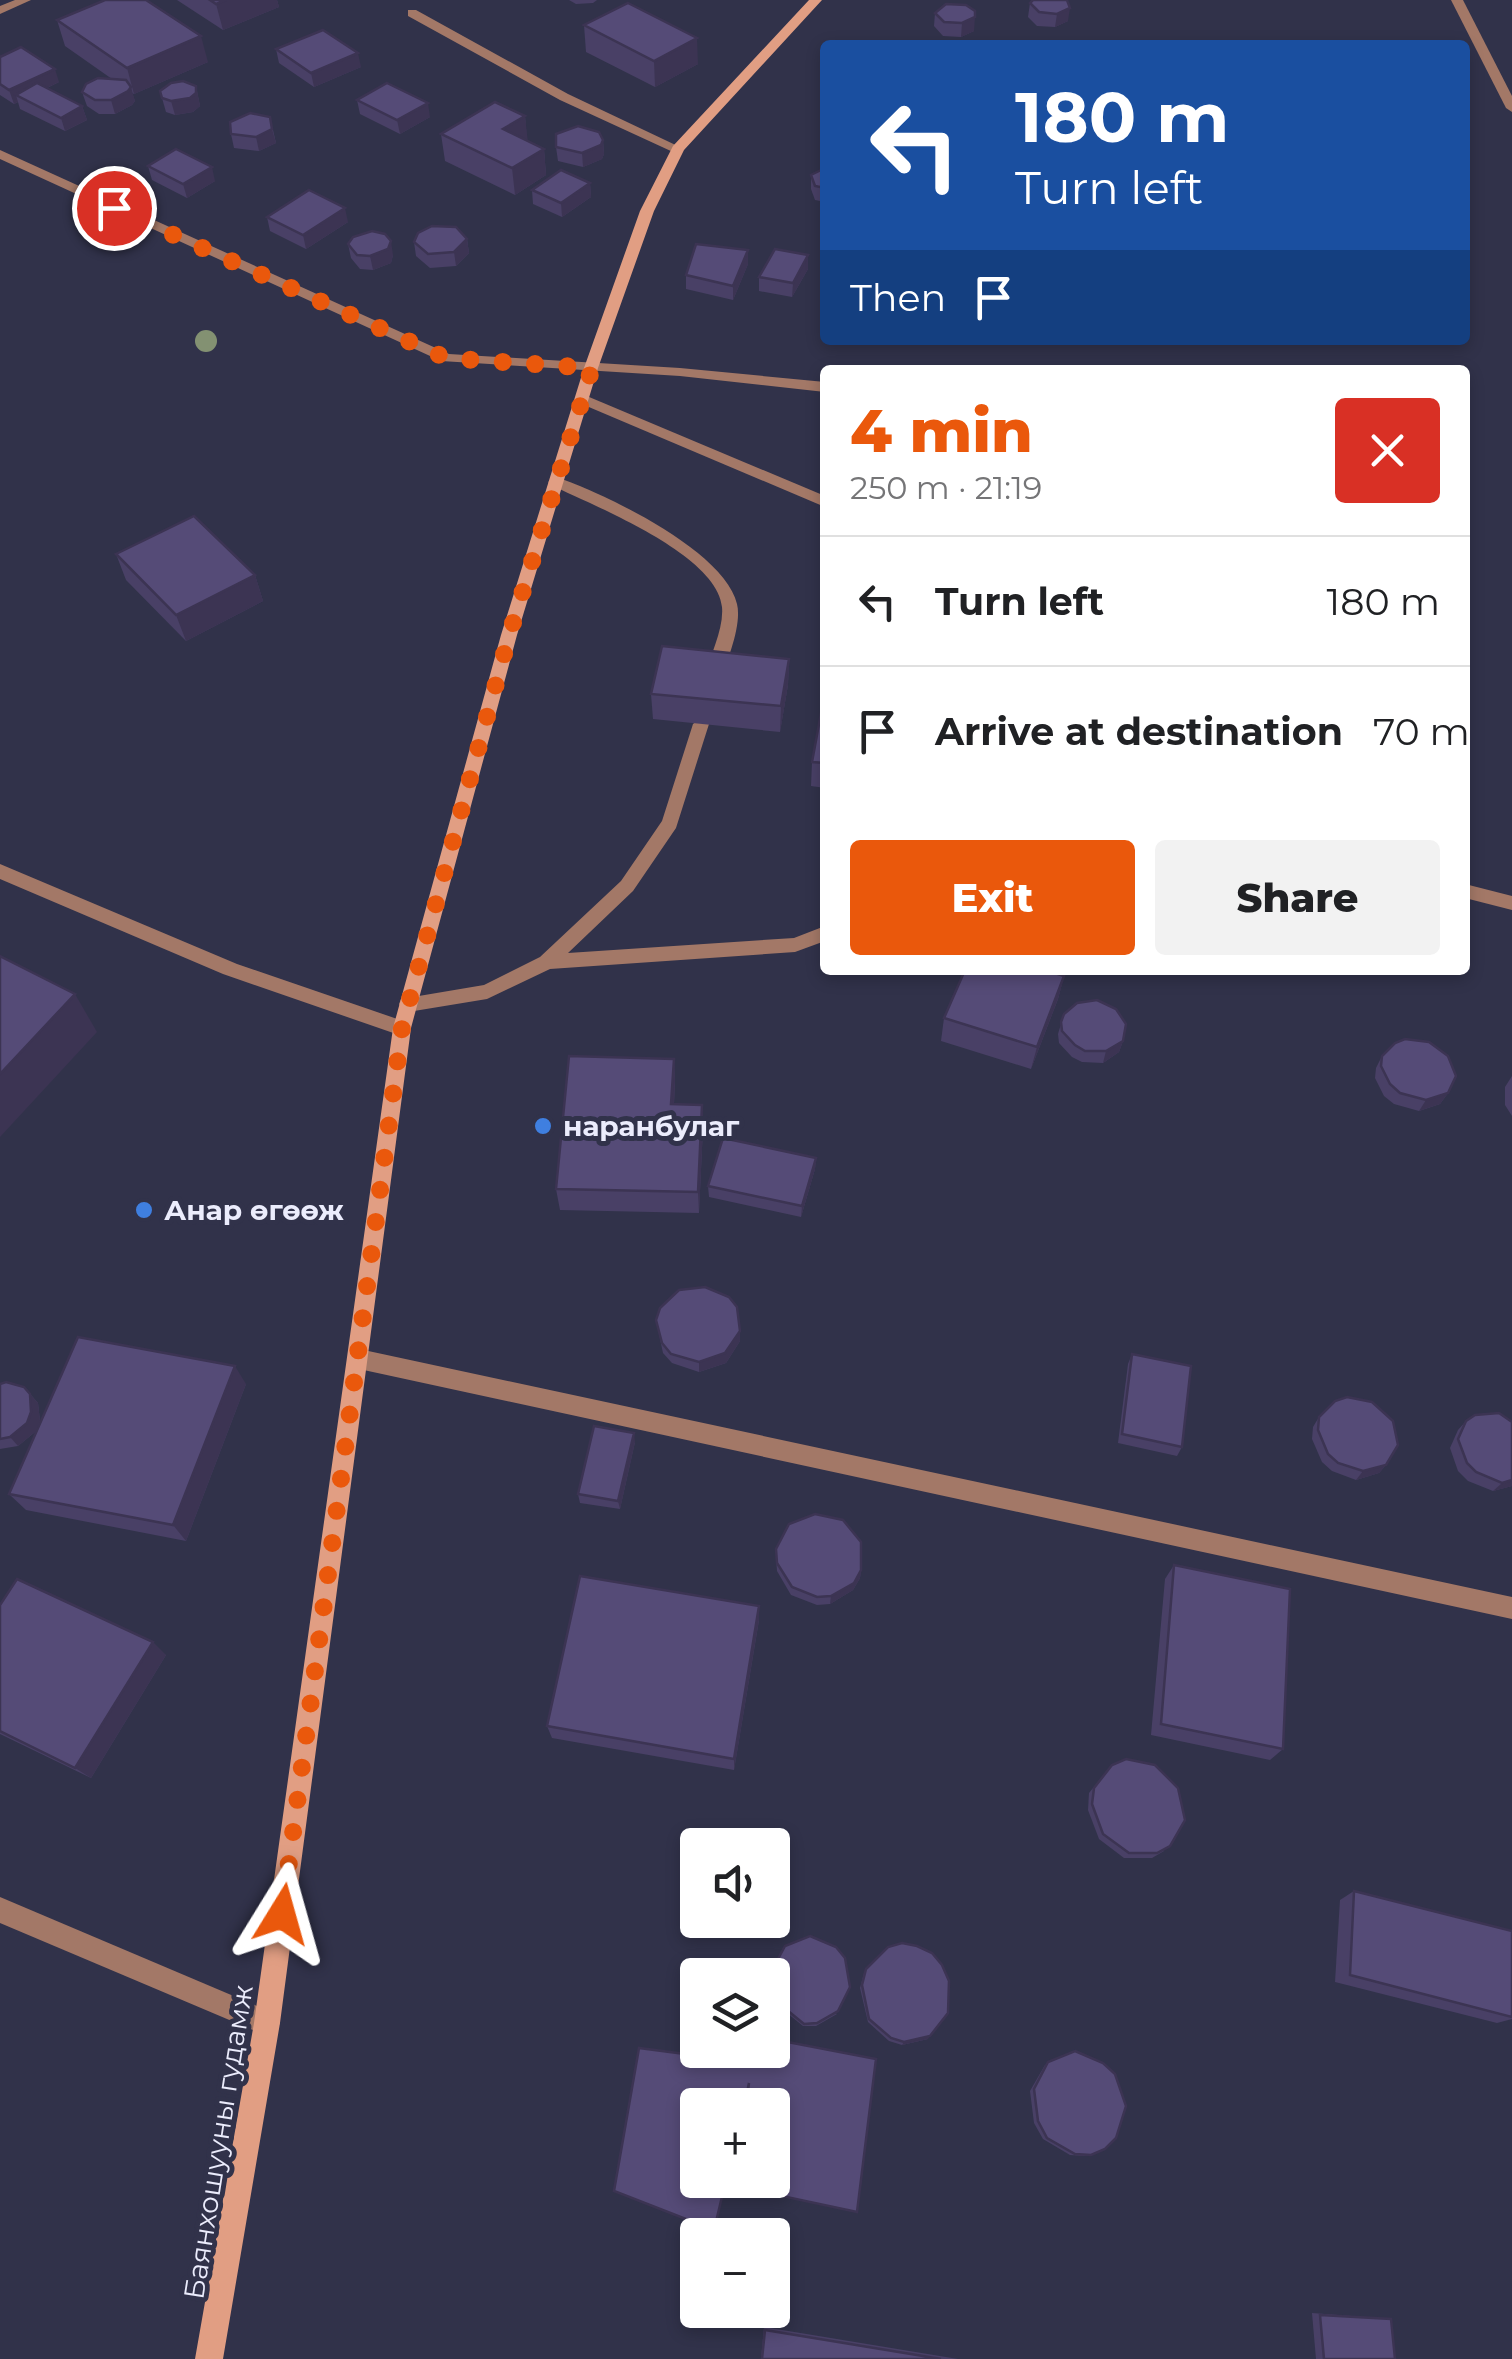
<!DOCTYPE html>
<html lang="en">
<head>
<meta charset="utf-8">
<style>
  :root { --surface:#fff; --page:#f2f2f2; --text:#202124; --muted:#757577; --line:#e0e0e0; --accent:#ea580c }
  body { margin:0; font-family:Montserrat,sans-serif; background:var(--page); color:var(--text); height:100vh; display:flex; flex-direction:column; font-size:38px; white-space:nowrap }
  * { box-sizing:border-box; margin:0 }
  p { font-size:32px; color:var(--muted) }
  .icon { flex:none; width:55px; height:55px; fill:none; stroke:currentColor; stroke-width:2; stroke-linecap:round; stroke-linejoin:round }
  .map { position:relative; flex:1; overflow:hidden }
  .drawer { position:absolute; left:820px; top:365px; width:650px; height:610px; display:flex; flex-direction:column; background:var(--surface); border-radius:10px; box-shadow:0 5px 15px #0003 }
  .drawer>* { flex:none }
  .hud { position:absolute; left:820px; top:40px; width:650px; height:305px; border-radius:10px; box-shadow:0 5px 15px #0003; background:#1a4fa0; color:#fff; overflow:hidden }
  .controls { position:absolute; left:680px; top:1828px; display:grid; gap:20px }
  .controls a { display:grid; place-items:center; width:110px; height:110px; border-radius:10px; background:var(--surface); box-shadow:0 5px 15px #0003; font-size:50px }
  .pin { position:absolute; display:grid; place-items:center; width:85px; height:85px; color:#fff; margin:-42px; border:5px solid #fff; border-radius:50%; box-shadow:0 2px 10px #0007 }
  .me { position:absolute; width:110px; margin:-55px; rotate:8deg; stroke-linejoin:round; filter:drop-shadow(0 0 8px #0008) }
  .turn { display:flex; align-items:center; gap:35px; height:210px; padding:0 30px; font-size:45px }
  .turn .icon { width:130px; height:130px; stroke-width:2.5 }
  .turn b { display:block; font-size:70px; line-height:85px }
  .then { display:flex; align-items:center; height:95px; padding:0 30px; background:#0003; gap:20px; font-size:38px }
  .round { display:grid; place-items:center; flex:none; width:105px; height:105px; border-radius:10px; background:var(--page) }
  .head { display:flex; align-items:center; justify-content:space-between; height:170px; padding:0 30px }
  h1 { font-size:60px; font-weight:800; line-height:75px; color:var(--accent) }
  .cta { display:flex; gap:20px; margin-top:auto; padding:20px 30px }
  .cta a { flex:1; height:115px; border-radius:10px; background:var(--accent); color:#fff; font-size:40px; font-weight:800; line-height:115px; text-align:center }
  .cta a+a { background:var(--page); color:var(--text) }
  ul { padding:0; list-style:none }
  li { display:flex; align-items:center; gap:30px; height:130px; padding:0 30px; border-top:2px solid var(--line) }
  li div { flex:1 }
  li b { display:block; font-size:38px }
  li em { font-style:normal }
  .map>svg:first-child { display:block }
  .lines { fill:none; stroke-linecap:round; stroke-linejoin:round }
  .service { fill:#a37867; fill-rule:evenodd }
  .minor { fill:#a37867; fill-rule:evenodd }
  .tertiary { fill:#a37867; fill-rule:evenodd }
  .secondary { fill:#e19e83; fill-rule:evenodd }
  .tree { fill:#839172 }
  .wall { fill:#494066 }
  .shaded-wall { fill:#3c3453 }
  .building { fill:#554b77; stroke:#3c3453; stroke-width:2.5 }
  .route { stroke:#ea580c; stroke-width:18; stroke-dasharray:0 32.4 }
  .shop-dot { fill:#3f7fe0; stroke:#31324a; stroke-width:4 }
  .labels { text-anchor:middle; dominant-baseline:central; stroke-width:10; stroke-linejoin:round; paint-order:stroke }
  .poi-label { font-size:28px; font-weight:bold; fill:#ebecfc; stroke:#31324a; text-anchor:start }
  .street-label { font-size:28px; fill:#ebecfc; stroke:#31324a }
</style>
</head>
<body>
<div class="map">
<svg width="1512" height="2359" viewBox="0 0 1512 2359">
  <rect width="100%" height="100%" fill="#31324a"/>
  <g class="lines">
    <!-- service -->
    <g class="service">
      <path d="M582 394 825 496V507L577 402V396Z"/>
      <path d="M556 477C604 493 725 551 737 604 742 624 728 660 720 679H708L706 675C710 654 724 629 722 607 717 554 594 506 551 485L548 482Z"/>
      <path d="M701 718 709 724 676 828 633 891 568 953 794 938 825 926V941L795 952 550 969 487 999 408 1012 401 1009 399 1004 401 999 484 985 540 957 621 881 662 821 693 724Z"/>
      <path d="M0 864 237 964 409 1023 411 1028 402 1036 223 974 0 879Z"/>
    </g>
    <!-- minor -->
    <g class="minor">
      <path d="M1451 0H1463L1512 96V112L1506 108Z"/>
      <path d="M408 10H416L568 94 684 149 673 152 560 100 408 16Z"/>
      <path d="M0 150 449 354 680 368 825 382V392L680 376 441 361 0 159Z"/>
      <path d="M1465 884 1512 896V910L1465 898Z"/>
      <path d="M359 1349 1512 1597V1619L359 1369 351 1366 348 1359 351 1352Z"/>
      <path d="M0 1897 276 2014 280 2023 276 2032 267 2036 0 1923Z"/>
    </g>
    <!-- tertiary -->
    <path class="tertiary" d="M15 0H31L0 14V6Z"/>
    <!-- secondary -->
    <path class="secondary" d="M809 0H822L684 150 654 211 598 368 517 635 411 1028 280 2023 223 2359H195L254 2023 393 1028 501 635 584 368 640 211 673 146Z"/>
  </g>
  <!-- trees -->
  <circle class="tree" cx="206" cy="341" r="11"/>
  <!-- wall -->
  <g class="wall">
    <path d="M177 0H277L279 7 223 30Z"/>
    <path d="M569 0H597L593 3 576 4Z"/>
    <path d="M1067 0 1068 21 1055 27 1037 26 1028 17 1030 3Z"/>
    <path d="M946 4 974 31 961 37 943 36 934 26 935 13Z"/>
    <path d="M57 20 208 62 134 94 132 93 135 101 132 105 115 114H99L87 106 82 92 112 79 65 46Z"/>
    <path d="M584 25 698 64 655 87 586 52Z"/>
    <path d="M276 49 361 67 314 87 279 63Z"/>
    <path d="M0 57 59 82 47 88 82 106 87 120 65 131 20 109 18 102 14 104 0 95Z"/>
    <path d="M196 86 200 106 193 112 175 115 166 112 160 91Z"/>
    <path d="M357 100 430 117 400 134 360 114Z"/>
    <path d="M525 116 527 141 544 149 546 175 515 195 445 161 441 134Z"/>
    <path d="M270 117 276 143 259 151 234 148 231 134Z"/>
    <path d="M603 140 604 154 602 159 583 167 558 161 556 147Z"/>
    <path d="M148 166 215 181 187 198 152 180Z"/>
    <path d="M825 168V202L815 200 811 189V175Z"/>
    <path d="M590 183 591 197 562 217 533 204 532 190Z"/>
    <path d="M267 217 348 222 306 249 270 231Z"/>
    <path d="M467 239 469 253 456 266 430 268 416 256 414 242Z"/>
    <path d="M348 244 393 255 391 263 373 270 360 269 351 258Z"/>
    <path d="M808 255V269L792 297 759 291V277Z"/>
    <path d="M748 264 733 300 686 289V275Z"/>
    <path d="M116 554 255 575 263 601 186 641 126 580Z"/>
    <path d="M789 659 788 685 780 732 653 719 651 694Z"/>
    <path d="M825 697V788L811 786 812 762Z"/>
    <path d="M1064 976 1058 999 1031 1069 941 1041 944 1018Z"/>
    <path d="M1064 1014 1123 1041 1119 1052 1103 1063 1082 1062 1072 1057 1059 1043 1058 1034Z"/>
    <path d="M1382 1056 1448 1093 1440 1104 1419 1111 1394 1104 1384 1096 1375 1078 1376 1068Z"/>
    <path d="M674 1059 675 1081 674 1104 702 1105 703 1127 699 1213 560 1210 556 1189Z"/>
    <path d="M1512 1076V1116L1505 1105V1087Z"/>
    <path d="M816 1158 815 1169 801 1217 709 1197 708 1186Z"/>
    <path d="M656 1320 740 1331V1341L726 1363 699 1372 672 1363 663 1353Z"/>
    <path d="M1132 1354 1182 1447 1177 1456 1118 1443 1128 1364Z"/>
    <path d="M0 1384 24 1387 38 1403 40 1421 35 1432 18 1446 0 1449Z"/>
    <path d="M246 1384 186 1541 26 1510 9 1494Z"/>
    <path d="M1319 1417 1386 1465 1379 1473 1356 1480 1332 1471 1322 1462 1312 1439 1313 1427Z"/>
    <path d="M1466 1421 1512 1422V1486L1493 1491 1468 1481 1458 1471 1450 1448 1458 1430Z"/>
    <path d="M635 1442 620 1509 580 1503 578 1494Z"/>
    <path d="M776 1557 861 1570 860 1578 853 1590 830 1604 817 1605 791 1595 777 1571Z"/>
    <path d="M1174 1565 1283 1749 1270 1760 1151 1735 1165 1579Z"/>
    <path d="M0 1605 166 1655 91 1778 0 1734Z"/>
    <path d="M759 1620 734 1770 552 1738 547 1726Z"/>
    <path d="M1112 1765 1164 1851 1152 1858H1124L1099 1839 1088 1810 1089 1793Z"/>
    <path d="M1354 1891 1512 1931V2019L1497 2023 1335 1982 1340 1900Z"/>
    <path d="M864 1973 928 2039 902 2045 889 2041 868 2022 860 1988Z"/>
    <path d="M772 1985 837 2014 816 2026H803L776 2004Z"/>
    <path d="M1075 2051 1091 2155 1086 2156 1070 2155 1043 2139 1034 2123 1030 2091 1045 2065Z"/>
    <path d="M1312 2313 1391 2319 1395 2359H1316Z"/>
    <path d="M764 2327 958 2359H761Z"/>
  </g>
  <!-- shaded-wall -->
  <g class="shaded-wall">
    <path d="M226 0H277L279 7 223 30 216 4Z"/>
    <path d="M1070 8 1068 21 1055 27 1057 14Z"/>
    <path d="M975 17 974 31 961 37 962 23Z"/>
    <path d="M201 36 208 62 134 94 127 68Z"/>
    <path d="M697 38 698 64 655 87 654 61Z"/>
    <path d="M358 53 361 67 314 87 311 73Z"/>
    <path d="M55 69 59 82 24 99 16 95 18 102 14 104 9 90Z"/>
    <path d="M196 86 200 106 193 112 175 115 171 101Z"/>
    <path d="M131 87 135 101 132 105 115 114 111 100Z"/>
    <path d="M428 103 430 117 400 134 397 120Z"/>
    <path d="M82 106 87 120 65 131 61 118Z"/>
    <path d="M525 116 528 143 503 129Z"/>
    <path d="M272 129 276 143 259 151 256 137Z"/>
    <path d="M603 140 604 154 602 159 583 167 582 153Z"/>
    <path d="M544 149 546 175 515 195 512 168Z"/>
    <path d="M212 167 215 181 187 198 183 184Z"/>
    <path d="M590 183 591 197 562 217 561 203Z"/>
    <path d="M345 208 348 222 306 249 303 235Z"/>
    <path d="M467 239 469 253 456 266 454 252Z"/>
    <path d="M391 241 393 255 391 263 373 270 370 256Z"/>
    <path d="M748 250V264L733 300V286Z"/>
    <path d="M808 255V269L792 297 793 283Z"/>
    <path d="M255 575 263 601 186 641 176 615Z"/>
    <path d="M789 659 788 685 780 732 781 706Z"/>
    <path d="M1064 976 1058 999 1031 1069 1037 1047Z"/>
    <path d="M75 994 97 1032 0 1137V1074Z"/>
    <path d="M1123 1041 1119 1052 1103 1063 1106 1051Z"/>
    <path d="M674 1059 675 1081 673 1126 671 1104Z"/>
    <path d="M1448 1093 1440 1104 1419 1111 1426 1100Z"/>
    <path d="M702 1105 703 1127 699 1213 698 1192Z"/>
    <path d="M816 1158 815 1169 801 1217 802 1206Z"/>
    <path d="M740 1331V1341L726 1363 699 1372V1362Z"/>
    <path d="M235 1366 246 1384 186 1541 173 1525Z"/>
    <path d="M30 1394 38 1403 40 1421 35 1432 18 1446 10 1437Z"/>
    <path d="M634 1433 635 1442 620 1509 618 1501Z"/>
    <path d="M1386 1465 1379 1473 1356 1480 1363 1471Z"/>
    <path d="M1512 1480V1486L1493 1491 1502 1483Z"/>
    <path d="M861 1570 860 1578 853 1590 830 1604 831 1596Z"/>
    <path d="M759 1606V1620L734 1770V1759Z"/>
    <path d="M153 1642 166 1655 91 1778 75 1768Z"/>
    <path d="M930 2036 928 2039 902 2045 904 2042Z"/>
  </g>
  <!-- building -->
  <g class="building">
    <path d="M105 0H146L201 36 127 68 57 20Z"/>
    <path d="M210 0H226L216 4Z"/>
    <path d="M1033 0H1067L1070 8 1057 14 1039 12 1030 3Z"/>
    <path d="M628 3 697 38 654 61 584 25Z"/>
    <path d="M946 4 966 5 975 11V17L962 23 944 22 935 13Z"/>
    <path d="M323 30 358 53 311 73 276 49Z"/>
    <path d="M21 47 55 69 9 90 0 84V57Z"/>
    <path d="M98 78 126 80 131 87 128 91 111 100H95L82 92 86 84Z"/>
    <path d="M183 81 196 86V93L190 98 171 101 162 98 160 91 171 83Z"/>
    <path d="M37 83 82 106 61 118 16 95Z"/>
    <path d="M387 83 428 103 397 120 357 100Z"/>
    <path d="M495 102 525 116 503 129 544 149 512 168 441 134Z"/>
    <path d="M250 113 270 117 272 129 256 137 231 134 230 122Z"/>
    <path d="M578 126 599 132 603 140 601 145 582 153 556 147V134Z"/>
    <path d="M176 149 212 167 183 184 148 166Z"/>
    <path d="M825 168V188L815 186 811 175Z"/>
    <path d="M561 170 590 183 561 203 532 190Z"/>
    <path d="M309 190 345 208 303 235 267 217Z"/>
    <path d="M432 226 456 227 467 239 454 252 428 254 414 242 418 233Z"/>
    <path d="M372 231 385 234 391 241 388 249 370 256 357 255 348 244 353 237Z"/>
    <path d="M696 244 748 250 733 286 686 275Z"/>
    <path d="M775 249 808 255 793 283 759 277Z"/>
    <path d="M194 516 255 575 176 615 116 554Z"/>
    <path d="M662 646 789 659 781 706 651 694Z"/>
    <path d="M824 697H825V763L812 762Z"/>
    <path d="M0 956 75 994 0 1074Z"/>
    <path d="M965 970H1045L1064 976 1037 1047 944 1018Z"/>
    <path d="M1097 1000 1116 1009 1126 1024 1123 1041 1106 1051H1085L1075 1045 1062 1031 1061 1022 1064 1014 1077 1003Z"/>
    <path d="M1405 1039 1429 1042 1448 1056 1456 1076 1448 1093 1426 1100 1400 1093 1390 1084 1381 1066 1382 1056 1395 1043Z"/>
    <path d="M569 1056 674 1059 671 1104 702 1105 698 1192 556 1189Z"/>
    <path d="M723 1138 816 1158 802 1206 708 1186Z"/>
    <path d="M705 1287 729 1297 737 1307 740 1331 725 1353 699 1362 671 1354 662 1343 656 1320 660 1308 679 1290Z"/>
    <path d="M78 1337 235 1366 173 1525 9 1494Z"/>
    <path d="M1132 1354 1191 1366 1182 1447 1122 1434Z"/>
    <path d="M6 1382 24 1387 30 1394 31 1412 27 1423 10 1437 0 1439V1384Z"/>
    <path d="M1347 1397 1372 1402 1393 1421 1398 1445 1386 1465 1363 1471 1338 1463 1328 1454 1318 1430 1319 1417 1335 1401Z"/>
    <path d="M1499 1413 1512 1422V1480L1502 1483 1476 1472 1467 1463 1458 1439 1466 1421 1475 1415Z"/>
    <path d="M594 1426 634 1433 618 1501 578 1494Z"/>
    <path d="M815 1514 843 1520 861 1542V1570L854 1583 831 1596 817 1597 792 1587 777 1563 776 1549 789 1524Z"/>
    <path d="M1174 1565 1290 1589 1283 1749 1161 1724Z"/>
    <path d="M580 1576 759 1606 734 1759 547 1726Z"/>
    <path d="M17 1579 153 1642 75 1768 0 1731V1605Z"/>
    <path d="M1126 1759 1155 1765 1178 1788 1185 1820 1170 1846 1157 1853H1129L1103 1834 1092 1804 1094 1788 1112 1765Z"/>
    <path d="M1354 1891 1512 1931V2017L1350 1975Z"/>
    <path d="M810 1936 836 1947 845 1958 850 1987 838 2011 817 2023 804 2024 776 2001 771 1972 785 1946Z"/>
    <path d="M902 1943 917 1946 932 1953 942 1965 949 1981 948 2013 930 2036 904 2042 891 2038 869 2019 862 1985 866 1969 888 1947Z"/>
    <path d="M772 2039 876 2059 857 2212 735 2186 736 2180H772V2105H746L749 2083 744 2105H698V2180H726L714 2230 614 2191 639 2048 754 2063 756 2050H772Z"/>
    <path d="M1075 2051 1103 2063 1115 2074 1126 2106 1116 2138 1105 2149 1091 2155 1075 2154 1047 2138 1038 2121 1034 2089 1048 2062Z"/>
    <path d="M1320 2315 1391 2319 1395 2359H1324Z"/>
    <path d="M765 2330 941 2359H762Z"/>
  </g>
  <g class="lines">
    <!-- route -->
    <path class="route" d="M114 208 446 358 592 368 509 636 402 1028 282 1914"/>
  </g>
  <!-- markers -->
  <g class="shop-dot">
    <circle cx="543" cy="1126" r="10"/>
    <circle cx="144" cy="1210" r="10"/>
  </g>
  <g class="labels">
    <!-- poi labels -->
    <g class="poi-label">
      <text x="563" y="1126">наранбулаг</text>
      <text x="164" y="1210">Анар өгөөж</text>
    </g>
    <!-- street labels -->
    <g class="street-label">
      <text transform="translate(218 2142) rotate(-81)">Баянхошууны гудамж</text>
    </g>
  </g>
</svg>
<div class="controls">
<a><svg class="icon" aria-label="sound" viewBox="0 0 24 24"><path d="M4 9h4l5-4v14l-5-4H4zM17 9q2 3 0 6"/></svg></a>
<a><svg class="icon" aria-label="layers" viewBox="0 0 24 24"><path d="M12 4l9 5-9 5-9-5zM3 14l9 5 9-5"/></svg></a>
<a>+</a>
<a>−</a>
</div>
<div class="pin" style="left:114px;top:208px;background:#d93025"><svg class="icon" aria-label="arrive" viewBox="0 0 24 24"><path d="M6 21V4h12l-3 4 3 4H6"/></svg></div>
<svg class="me" style="left:282px;top:1914px" viewBox="-20 -20 40 40"><path d="M0-17L14 15 0 8-14 15z" fill="#ea580c" stroke="#fff" stroke-width="4"/></svg>
<div class="hud">
<div class="turn"><svg class="icon" aria-label="left" viewBox="0 0 24 24"><path d="M17 20v-9H6M10 6l-5 5 5 5"/></svg><div><b>180 m</b>Turn left</div></div>
<div class="then">Then<svg class="icon" aria-label="arrive" viewBox="0 0 24 24"><path d="M6 21V4h12l-3 4 3 4H6"/></svg></div>
</div>
<section class="drawer">
<div class="head"><div><h1>4 min</h1><p>250 m · 21:19</p></div><a class="round" style="background:#d93025;color:#fff"><svg class="icon" aria-label="close" viewBox="0 0 24 24"><path d="M6 6l12 12M18 6L6 18"/></svg></a></div>
<ul>
<li><svg class="icon" aria-label="left" viewBox="0 0 24 24"><path d="M17 20v-9H6M10 6l-5 5 5 5"/></svg><div><b>Turn left</b></div><em>180 m</em></li>
<li><svg class="icon" aria-label="arrive" viewBox="0 0 24 24"><path d="M6 21V4h12l-3 4 3 4H6"/></svg><div><b>Arrive at destination</b></div><em>70 m</em></li>
</ul>
<div class="cta"><a>Exit</a><a>Share</a></div>
</section>
</div>
</body>
</html>
